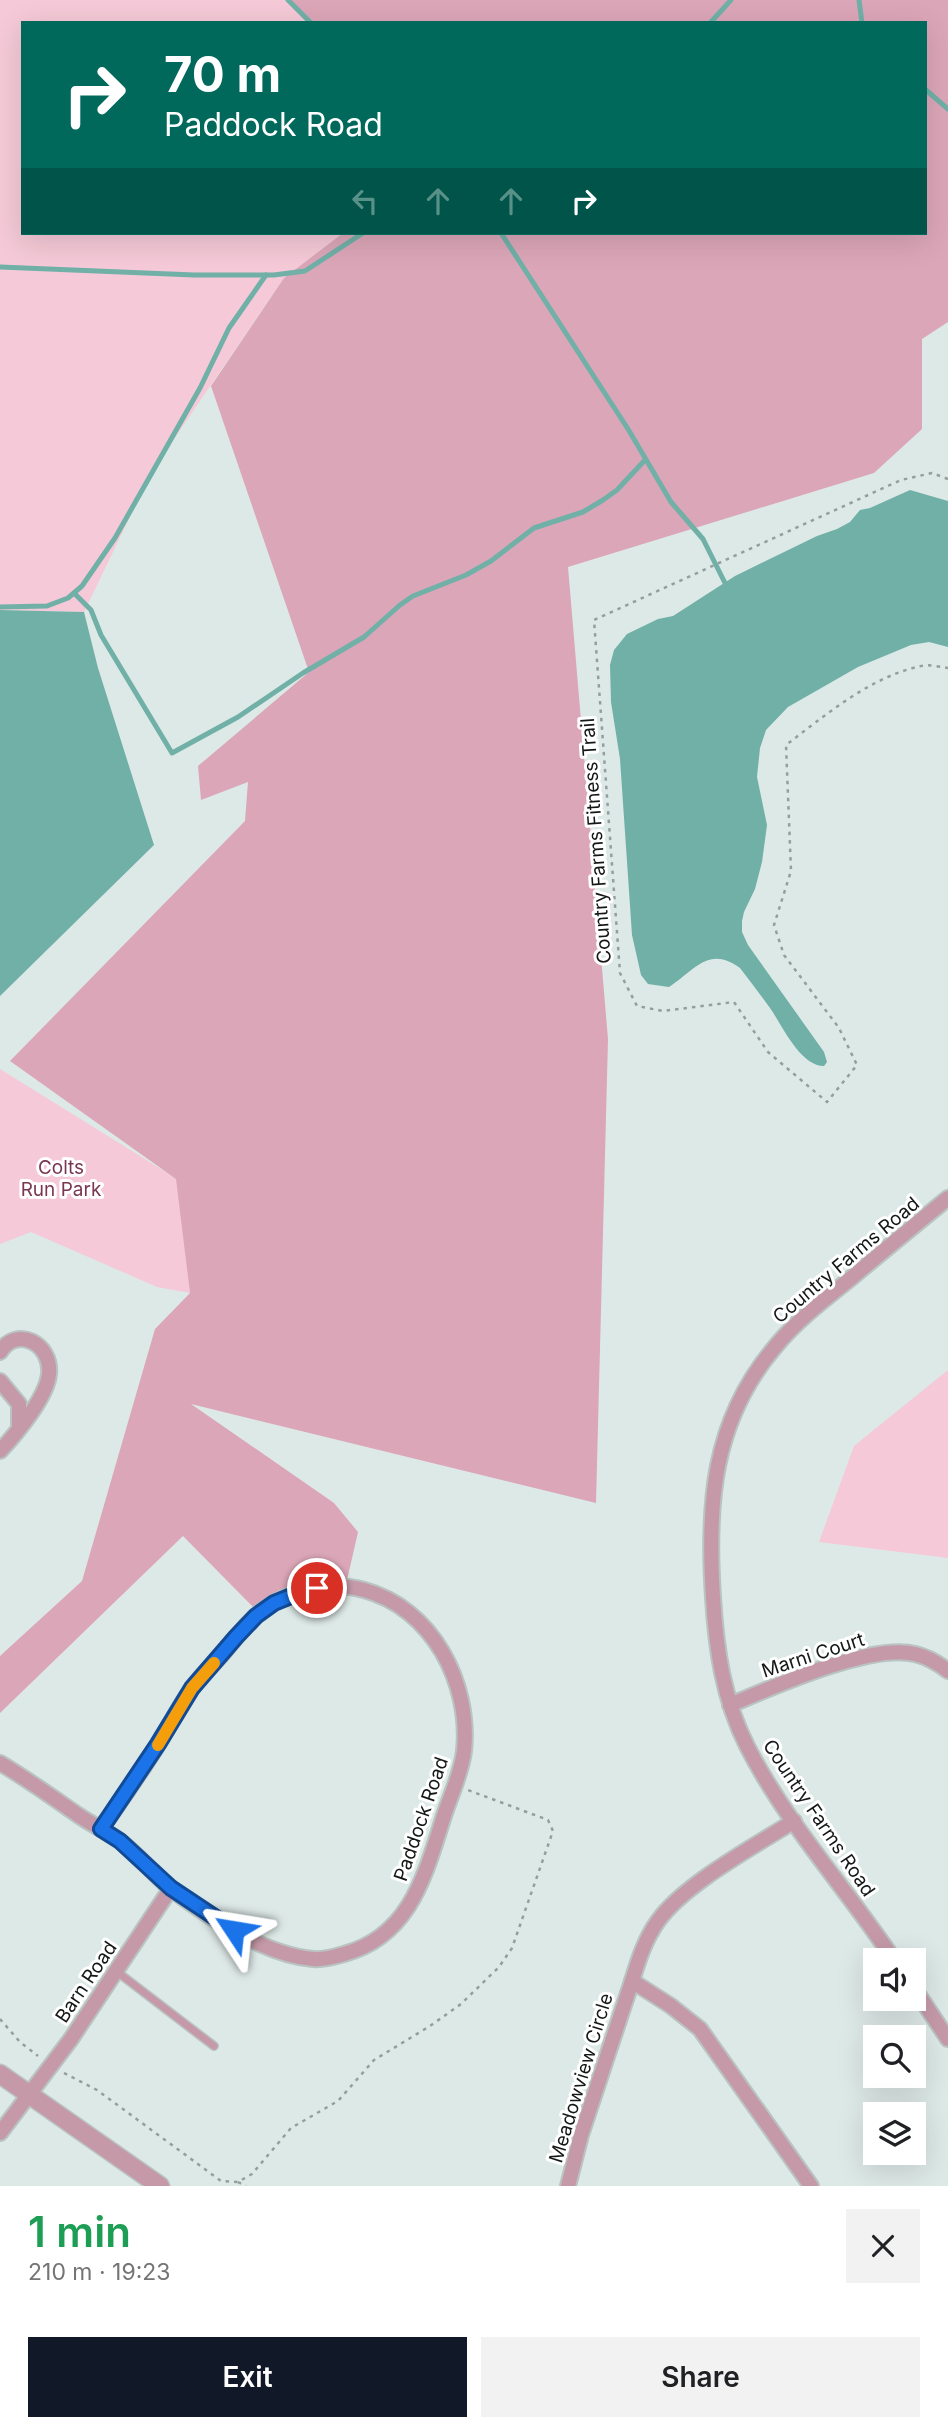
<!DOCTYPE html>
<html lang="en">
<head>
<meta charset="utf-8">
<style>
  :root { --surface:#fff; --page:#f2f2f2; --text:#202124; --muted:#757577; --accent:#111827 }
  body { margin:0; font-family:Inter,sans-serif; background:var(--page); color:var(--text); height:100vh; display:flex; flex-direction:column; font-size:26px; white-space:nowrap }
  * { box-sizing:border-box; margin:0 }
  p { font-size:23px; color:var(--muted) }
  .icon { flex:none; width:38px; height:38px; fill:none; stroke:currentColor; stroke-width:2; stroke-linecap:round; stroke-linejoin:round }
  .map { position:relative; height:2186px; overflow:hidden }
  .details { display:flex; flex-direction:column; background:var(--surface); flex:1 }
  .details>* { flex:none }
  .guide { position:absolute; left:21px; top:21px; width:906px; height:214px; border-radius:0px; box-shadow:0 7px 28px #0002; background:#00695c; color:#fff; overflow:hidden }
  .fabs { position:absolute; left:863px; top:1948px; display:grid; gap:14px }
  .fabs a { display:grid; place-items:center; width:63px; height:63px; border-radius:0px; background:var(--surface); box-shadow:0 7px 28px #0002; font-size:35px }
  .pin { position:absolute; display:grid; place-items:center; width:60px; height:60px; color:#fff; margin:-30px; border:4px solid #fff; border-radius:50%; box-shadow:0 2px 7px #0007 }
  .me { position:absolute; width:77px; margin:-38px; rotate:303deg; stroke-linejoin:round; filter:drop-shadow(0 0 5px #0008) }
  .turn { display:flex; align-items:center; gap:24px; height:147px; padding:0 28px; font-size:32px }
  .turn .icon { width:91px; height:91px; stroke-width:2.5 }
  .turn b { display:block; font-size:49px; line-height:60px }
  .lanes { display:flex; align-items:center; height:66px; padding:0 28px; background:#0003; justify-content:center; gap:35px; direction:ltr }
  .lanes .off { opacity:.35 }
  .round { display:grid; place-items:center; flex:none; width:74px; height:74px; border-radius:0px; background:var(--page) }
  .headline { display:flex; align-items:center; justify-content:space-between; height:119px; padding:0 28px }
  h1 { font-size:42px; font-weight:600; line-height:52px; color:#1e9e55 }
  .cta { display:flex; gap:14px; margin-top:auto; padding:14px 28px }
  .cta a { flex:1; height:80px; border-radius:0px; background:var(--accent); color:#fff; font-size:28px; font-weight:600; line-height:80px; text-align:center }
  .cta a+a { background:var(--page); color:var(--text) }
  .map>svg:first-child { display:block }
  .green { fill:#f5c9d7 }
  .forest { fill:#dba6b8 }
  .water { fill:#70b0a7 }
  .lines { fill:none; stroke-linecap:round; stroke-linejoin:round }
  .stream { stroke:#70b0a7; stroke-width:5 }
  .service-casing { stroke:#b9c3c1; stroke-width:10 }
  .minor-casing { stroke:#b9c3c1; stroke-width:18 }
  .tertiary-casing { stroke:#b9c3c1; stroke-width:21 }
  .path { stroke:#959e9d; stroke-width:2.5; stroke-dasharray:3.5 5; stroke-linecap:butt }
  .service { stroke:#c599a8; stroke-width:7 }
  .minor { stroke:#c599a8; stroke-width:14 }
  .tertiary { stroke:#c599a8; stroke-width:18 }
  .route-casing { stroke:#114b97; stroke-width:18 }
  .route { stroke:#1a73e8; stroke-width:12 }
  .slow { stroke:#f59e0b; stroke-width:12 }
  .labels { text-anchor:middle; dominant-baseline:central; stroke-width:6; stroke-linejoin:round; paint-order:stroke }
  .street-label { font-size:19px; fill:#131716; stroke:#fff }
  .park-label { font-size:19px; fill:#793752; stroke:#fff }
</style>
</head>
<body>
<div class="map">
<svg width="948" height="2186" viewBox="0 0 948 2186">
  <rect width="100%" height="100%" fill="#dde9e7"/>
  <!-- green -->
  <g class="green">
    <path d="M0 0H287L309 23H23V233H343L284 278 152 471 84 612 0 610Z"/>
    <path d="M0 1069 177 1179 190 1293 157 1287 31 1232 0 1244Z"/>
    <path d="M948 1370V1558L819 1542 854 1446Z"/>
  </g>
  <!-- forest -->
  <path class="forest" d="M287 0H948V322L922 339V429L874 473 568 567 608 1039 596 1503 191 1404 334 1503 358 1532 345 1589 258 1612 183 1536 0 1713V1656L82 1581 155 1329 190 1293 176 1179 10 1061 245 821 248 782 201 800 198 766 309 672 211 386 284 278 343 233H926V23H309Z"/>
  <!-- water -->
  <g class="water">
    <path d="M910 490 948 501V647L929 642 911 645 858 667 788 707 766 730 760 748 757 777 767 825 762 862 755 889 744 912 742 921V932L748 945 824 1052 827 1062 824 1066C800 1066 782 1025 770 1008 760 994 750 981 740 968 709 945 695 970 669 987L648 984 641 975 632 935 620 759 611 702 610 665 614 650 627 634 658 619 673 616 735 576 817 536 837 529 850 522 860 510 870 508Z"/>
    <path d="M0 610 84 612 98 668 154 845 0 996Z"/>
  </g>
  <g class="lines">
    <!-- stream -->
    <g class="stream">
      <path d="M288 0 311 23"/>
      <path d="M859 0 862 23"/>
      <path d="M710 23 731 0"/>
      <path d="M926 90 948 109"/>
      <path d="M501 233 628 429 671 502 703 539 728 589"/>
      <path d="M0 267 194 275H274L305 271 363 233"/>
      <path d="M74 593 91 610 101 635 172 753 238 717 303 673 364 637 400 605 413 596 466 575 491 561 534 528 583 512 603 500 617 490 645 460"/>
      <path d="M0 607 47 606 68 598 82 586 115 538 200 388 229 328 266 275"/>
    </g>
    <!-- service casing -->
    <g class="service-casing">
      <path id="service" d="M116 1971 214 2046"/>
    </g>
    <!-- minor casing -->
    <g class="minor-casing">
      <g id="minor">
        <path d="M0 1352C17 1325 52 1344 49 1374 47 1397 16 1434 0 1451"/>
        <path d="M0 1381 19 1404V1426"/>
        <path d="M730 1705C773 1687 871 1643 915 1654 928 1657 938 1663 948 1671"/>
        <path d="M0 1763C27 1779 52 1797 78 1815 91 1824 106 1831 120 1841 138 1854 152 1873 170 1888 208 1917 265 1955 313 1959 323 1960 334 1957 344 1954 408 1937 424 1879 442 1822 449 1798 461 1776 464 1751 471 1683 432 1608 364 1590 331 1581 291 1589 263 1610 248 1621 237 1636 225 1651 216 1662 205 1671 196 1683 182 1701 172 1722 160 1741 142 1771 121 1800 101 1829"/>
        <path d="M894 1960C846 1888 786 1823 747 1746 723 1699 716 1648 713 1597 707 1505 712 1421 775 1347 796 1321 824 1300 850 1279 882 1252 915 1225 948 1198"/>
        <path d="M632 1981C638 1961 645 1939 658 1921 684 1884 755 1846 794 1821"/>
        <path d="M914 1988 948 2039"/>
        <path d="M0 2133 71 2039 171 1888"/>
        <path d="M568 2186 581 2135 632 1981 671 2006 700 2029 811 2186"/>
      </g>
    </g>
    <!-- tertiary casing -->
    <g class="tertiary-casing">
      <path id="tertiary" d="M0 2074 160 2186"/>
    </g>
    <!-- path -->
    <g class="path">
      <path d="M948 479 932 473 901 480 594 620 620 973 637 1006 663 1011 734 1002 768 1052 827 1102 857 1065 839 1028 784 955 774 925 791 871 786 745C827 714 870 677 921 666 929 664 940 667 948 668"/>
      <path d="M0 2019 20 2042 38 2056"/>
      <path d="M64 2073 97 2090 221 2181 238 2182 252 2174 291 2128 338 2101 374 2060 430 2026 461 2004 499 1967 512 1948 553 1831 548 1820 468 1790"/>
      <path d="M238 2182 246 2186"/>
    </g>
    <!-- service -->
    <use href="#service" class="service"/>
    <!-- minor -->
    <use href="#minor" class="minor"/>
    <!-- tertiary -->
    <use href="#tertiary" class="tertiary"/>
  </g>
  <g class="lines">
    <!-- route casing -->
    <g class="route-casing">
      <path id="route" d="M234 1930 171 1888 120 1841 101 1829 158 1744 192 1688 236 1637 256 1616 274 1603 306 1590 317 1588"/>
    </g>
    <!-- route -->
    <use href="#route" class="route"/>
    <!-- slow -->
    <path class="slow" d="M158 1745 192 1688 214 1663"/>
  </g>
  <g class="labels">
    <!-- street labels -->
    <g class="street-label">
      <text transform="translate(596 841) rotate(-94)">Country Farms Fitness Trail</text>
      <text transform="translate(846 1260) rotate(-40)">Country Farms Road</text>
      <text transform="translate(813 1655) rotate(-18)">Marni Court</text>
      <text transform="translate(819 1818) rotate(56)">Country Farms Road</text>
      <text transform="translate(421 1819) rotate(-71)">Paddock Road</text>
      <text transform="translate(86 1982) rotate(-56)">Barn Road</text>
      <text transform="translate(581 2078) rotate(-73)">Meadowview Circle</text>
    </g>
    <!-- park labels -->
    <g class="park-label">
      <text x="61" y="1167">Colts<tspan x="61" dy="22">Run Park</tspan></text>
    </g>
  </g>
</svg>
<div class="fabs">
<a><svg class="icon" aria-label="sound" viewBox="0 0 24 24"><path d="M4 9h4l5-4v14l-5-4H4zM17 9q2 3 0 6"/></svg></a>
<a><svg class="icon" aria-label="search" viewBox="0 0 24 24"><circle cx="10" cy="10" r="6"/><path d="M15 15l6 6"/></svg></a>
<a><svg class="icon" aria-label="layers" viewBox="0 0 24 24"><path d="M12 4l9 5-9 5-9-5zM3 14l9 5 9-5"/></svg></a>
</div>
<div class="pin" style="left:317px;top:1588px;background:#d93025"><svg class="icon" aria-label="arrive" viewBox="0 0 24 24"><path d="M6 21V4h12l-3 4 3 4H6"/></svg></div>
<svg class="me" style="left:234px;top:1930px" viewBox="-20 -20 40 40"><path d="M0-17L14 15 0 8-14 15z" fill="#1a73e8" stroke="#fff" stroke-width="4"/></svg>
<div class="guide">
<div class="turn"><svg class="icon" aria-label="right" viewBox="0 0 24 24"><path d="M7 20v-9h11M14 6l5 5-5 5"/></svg><div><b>70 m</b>Paddock Road</div></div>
<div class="lanes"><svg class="icon off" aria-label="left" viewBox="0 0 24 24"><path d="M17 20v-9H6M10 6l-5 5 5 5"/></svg><svg class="icon off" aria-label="ahead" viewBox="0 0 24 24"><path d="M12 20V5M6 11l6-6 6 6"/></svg><svg class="icon off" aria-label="ahead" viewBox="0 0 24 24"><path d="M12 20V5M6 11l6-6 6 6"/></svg><svg class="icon" aria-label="right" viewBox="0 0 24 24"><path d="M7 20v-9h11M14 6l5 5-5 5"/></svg></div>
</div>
</div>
<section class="details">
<div class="headline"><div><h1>1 min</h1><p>210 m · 19:23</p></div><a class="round"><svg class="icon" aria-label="close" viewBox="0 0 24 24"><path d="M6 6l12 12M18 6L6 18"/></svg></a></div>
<div class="cta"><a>Exit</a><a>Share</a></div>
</section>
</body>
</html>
